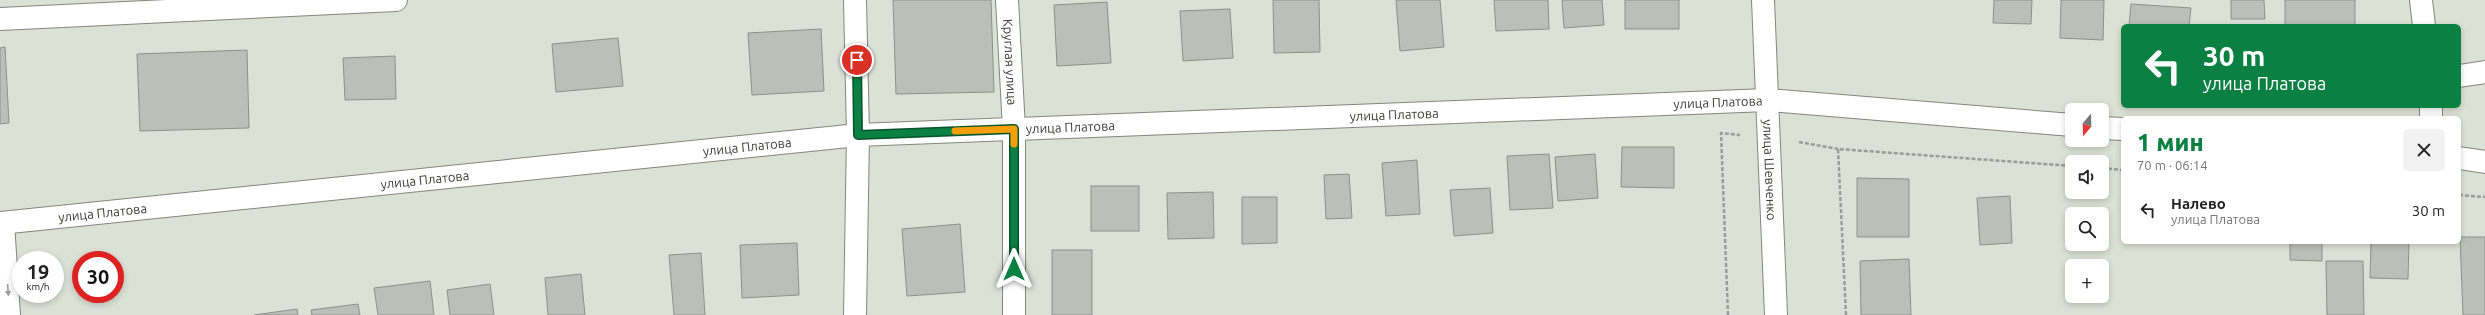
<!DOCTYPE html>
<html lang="ru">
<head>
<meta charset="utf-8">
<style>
  :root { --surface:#fff; --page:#f2f2f2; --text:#222; --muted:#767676; --accent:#0b8043 }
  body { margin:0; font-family:Ubuntu,sans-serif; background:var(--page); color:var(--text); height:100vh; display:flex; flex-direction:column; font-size:15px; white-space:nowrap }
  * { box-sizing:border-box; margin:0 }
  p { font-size:13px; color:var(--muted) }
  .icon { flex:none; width:22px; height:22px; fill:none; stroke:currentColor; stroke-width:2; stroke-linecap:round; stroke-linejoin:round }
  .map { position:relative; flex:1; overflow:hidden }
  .side { position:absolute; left:2121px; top:116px; width:340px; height:128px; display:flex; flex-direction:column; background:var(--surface); border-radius:6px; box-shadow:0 2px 6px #0003 }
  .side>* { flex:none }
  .top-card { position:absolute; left:2121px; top:24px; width:340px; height:84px; border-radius:6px; box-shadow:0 2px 6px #0003; background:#0b8043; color:#fff; overflow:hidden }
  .needle { width:26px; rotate:199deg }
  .tools { position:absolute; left:2065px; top:103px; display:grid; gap:8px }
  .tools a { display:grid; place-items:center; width:44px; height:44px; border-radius:6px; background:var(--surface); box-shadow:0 2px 6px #0003; font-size:20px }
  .speed { position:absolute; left:12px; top:251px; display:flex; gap:8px; font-size:20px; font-weight:700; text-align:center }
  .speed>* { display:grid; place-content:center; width:52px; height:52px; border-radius:50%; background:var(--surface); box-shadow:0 2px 6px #0003; line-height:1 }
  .speed small { font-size:10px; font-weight:400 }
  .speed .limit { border:6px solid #d22; background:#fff; color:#111 }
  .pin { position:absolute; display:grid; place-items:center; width:34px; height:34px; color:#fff; margin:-17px; border:2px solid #fff; border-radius:50%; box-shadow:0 1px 4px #0007 }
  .me { position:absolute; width:44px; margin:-22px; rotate:0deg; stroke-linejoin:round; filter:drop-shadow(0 0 3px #0008) }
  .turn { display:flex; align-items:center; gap:14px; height:84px; padding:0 16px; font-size:18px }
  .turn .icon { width:52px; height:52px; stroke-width:2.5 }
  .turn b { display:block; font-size:28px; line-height:34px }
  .round { display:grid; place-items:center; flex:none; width:42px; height:42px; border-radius:6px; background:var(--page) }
  .summary { display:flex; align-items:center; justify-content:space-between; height:68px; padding:0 16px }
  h1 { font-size:24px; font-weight:800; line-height:30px; color:var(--accent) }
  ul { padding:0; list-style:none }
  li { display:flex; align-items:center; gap:12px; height:52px; padding:0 16px }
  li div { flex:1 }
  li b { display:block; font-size:15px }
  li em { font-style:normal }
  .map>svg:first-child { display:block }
  .building { fill:#bac0b5; stroke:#8d9287 }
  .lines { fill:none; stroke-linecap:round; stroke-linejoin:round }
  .minor-casing { stroke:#82877c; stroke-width:24 }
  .path { stroke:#999d94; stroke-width:2.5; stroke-dasharray:4 2; stroke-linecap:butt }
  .minor { stroke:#fff; stroke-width:22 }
  .oneway { fill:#9c9e9c }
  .route-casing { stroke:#07532c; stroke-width:10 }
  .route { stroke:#0b8043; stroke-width:7 }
  .slow { stroke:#f59e0b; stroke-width:7 }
  .labels { text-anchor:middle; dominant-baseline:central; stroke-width:3; stroke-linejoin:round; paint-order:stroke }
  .street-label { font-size:13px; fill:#3a3c38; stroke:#e8eee2 }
</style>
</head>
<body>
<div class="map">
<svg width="2485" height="315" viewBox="0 0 2485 315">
  <rect width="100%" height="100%" fill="#dbe1d5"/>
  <!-- building -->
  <g class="building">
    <path d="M893 0H991L994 92 896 94Z"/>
    <path d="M1273 0H1319L1320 52 1274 53Z"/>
    <path d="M1396 0H1440L1444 47 1400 51Z"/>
    <path d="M1494 0H1548L1549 29 1496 31Z"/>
    <path d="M1562 0H1602L1604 25 1564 28Z"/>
    <rect x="1625" y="0" width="54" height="29"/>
    <path d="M1994 0H2032L2031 24 1993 23Z"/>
    <path d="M2061 0H2104L2103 40 2060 38Z"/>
    <path d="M2231 0H2264L2265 19H2231Z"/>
    <rect x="2285" y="0" width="70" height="25"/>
    <path d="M1107 2 1111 63 1057 66 1054 5Z"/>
    <path d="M2131 4 2191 8 2189 26H2129Z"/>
    <path d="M1230 9 1233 58 1183 61 1180 11Z"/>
    <path d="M821 29 824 91 752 95 748 33Z"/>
    <path d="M618 38 623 86 556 92 552 44Z"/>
    <path d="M5 47 9 123 0 124V48Z"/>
    <path d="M247 50 249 128 140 131 137 54Z"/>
    <path d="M395 56 396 99 345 100 343 58Z"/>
    <path d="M1622 147H1674V188L1621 187Z"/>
    <path d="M1549 154 1553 208 1510 210 1507 156Z"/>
    <path d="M1595 154 1598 198 1558 201 1555 157Z"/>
    <path d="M1417 160 1420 214 1386 216 1382 163Z"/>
    <path d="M1349 174 1352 218 1326 219 1324 175Z"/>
    <path d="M1857 178 1909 179V237H1857Z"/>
    <rect x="1091" y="186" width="48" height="45"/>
    <path d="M1490 188 1493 233 1454 236 1450 190Z"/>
    <path d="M1213 192 1214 238 1168 239 1167 193Z"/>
    <path d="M2010 196 2012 243 1980 245 1977 198Z"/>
    <path d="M1242 197H1277V243L1242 244Z"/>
    <path d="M960 224 965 292 907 296 902 229Z"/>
    <path d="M2460 237H2485V315H2463Z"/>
    <path d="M2290 242H2322V261L2290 260Z"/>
    <path d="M2371 242H2409L2408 279 2370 278Z"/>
    <path d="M797 243 799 295 742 298 740 245Z"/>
    <rect x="1052" y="250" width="40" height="65"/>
    <path d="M701 253 705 315H674L669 255Z"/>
    <path d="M1909 259 1911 315H1861L1860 261Z"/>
    <path d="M2326 261H2363L2364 315H2327Z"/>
    <path d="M581 274 585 315H548L545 278Z"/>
    <path d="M430 281 434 315H378L374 288Z"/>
    <path d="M490 284 494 315H450L447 290Z"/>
    <path d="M358 304 360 315H312L311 310Z"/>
    <path d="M297 309 298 315H254Z"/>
  </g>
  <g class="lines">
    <!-- minor casing -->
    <g class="minor-casing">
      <g id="minor">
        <path id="s1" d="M1007 0 1014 129V315"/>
        <path id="s2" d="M1763 0 1776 315"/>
        <path d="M2421 0 2424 26"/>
        <path d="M0 19 396 0"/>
        <path d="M2459 76 2485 72"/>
        <path d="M2431 106V118"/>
        <path d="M2102 128 2123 129"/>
        <path d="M2459 158 2485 162"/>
        <path id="s3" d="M0 223 858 135 1768 100 2072 125"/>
        <path d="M3 223 9 315"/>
        <path d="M855 315 858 135 855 0"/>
      </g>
    </g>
    <!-- path -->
    <g class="path">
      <path d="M1799 142 1838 149"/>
      <path d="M2102 168 2123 170"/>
      <path d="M2459 195 2485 197"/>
      <path d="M1728 315 1721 133 1740 135"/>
      <path d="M1846 315 1838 149 2072 166"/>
    </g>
    <!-- minor -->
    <use href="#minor" class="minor"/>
  </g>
  <!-- one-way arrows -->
  <defs><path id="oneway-solid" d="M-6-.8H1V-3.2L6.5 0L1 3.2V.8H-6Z"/></defs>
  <use class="oneway" href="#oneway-solid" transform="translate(8 290) rotate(86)"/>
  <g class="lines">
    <!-- route casing -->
    <g class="route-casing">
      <path id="route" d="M857 60 858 135 1014 129V269"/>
    </g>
    <!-- route -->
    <use href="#route" class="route"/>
    <!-- slow -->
    <path class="slow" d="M955 131 1014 129V144"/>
  </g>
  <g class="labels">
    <!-- street labels -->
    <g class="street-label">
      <text stroke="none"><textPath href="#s1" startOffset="62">Круглая улица</textPath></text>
      <text stroke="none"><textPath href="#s3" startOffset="1723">улица Платова</textPath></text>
      <text stroke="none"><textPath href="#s3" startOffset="1399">улица Платова</textPath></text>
      <text stroke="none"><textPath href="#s3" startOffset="1075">улица Платова</textPath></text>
      <text stroke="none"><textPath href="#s3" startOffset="751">улица Платова</textPath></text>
      <text stroke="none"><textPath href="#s2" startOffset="170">улица Шевченко</textPath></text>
      <text stroke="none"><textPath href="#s3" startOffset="427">улица Платова</textPath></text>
      <text stroke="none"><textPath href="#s3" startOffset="103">улица Платова</textPath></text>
    </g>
  </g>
</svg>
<div class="tools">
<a><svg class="needle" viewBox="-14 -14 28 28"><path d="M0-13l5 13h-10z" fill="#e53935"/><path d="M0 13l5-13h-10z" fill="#767676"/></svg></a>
<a><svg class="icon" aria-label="sound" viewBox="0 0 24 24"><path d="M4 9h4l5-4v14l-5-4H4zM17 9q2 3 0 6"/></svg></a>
<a><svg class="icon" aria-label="search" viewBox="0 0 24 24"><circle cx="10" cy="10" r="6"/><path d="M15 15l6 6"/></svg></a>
<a>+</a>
</div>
<div class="speed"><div>19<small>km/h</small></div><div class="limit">30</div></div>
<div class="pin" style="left:857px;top:60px;background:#d93025"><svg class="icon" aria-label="arrive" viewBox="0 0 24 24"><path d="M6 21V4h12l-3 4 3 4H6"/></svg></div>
<svg class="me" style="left:1014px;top:269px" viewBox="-20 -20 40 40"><path d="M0-17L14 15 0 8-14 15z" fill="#0b8043" stroke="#fff" stroke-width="4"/></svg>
<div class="top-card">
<div class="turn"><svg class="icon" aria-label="left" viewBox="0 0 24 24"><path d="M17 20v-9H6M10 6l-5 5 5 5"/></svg><div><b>30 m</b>улица Платова</div></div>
</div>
<section class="side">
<div class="summary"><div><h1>1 мин</h1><p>70 m · 06:14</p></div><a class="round"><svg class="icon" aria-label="close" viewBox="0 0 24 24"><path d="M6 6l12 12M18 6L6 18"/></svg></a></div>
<ul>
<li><svg class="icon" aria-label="left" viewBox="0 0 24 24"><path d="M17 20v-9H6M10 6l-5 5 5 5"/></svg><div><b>Налево</b><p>улица Платова</p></div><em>30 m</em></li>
</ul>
</section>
</div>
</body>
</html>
